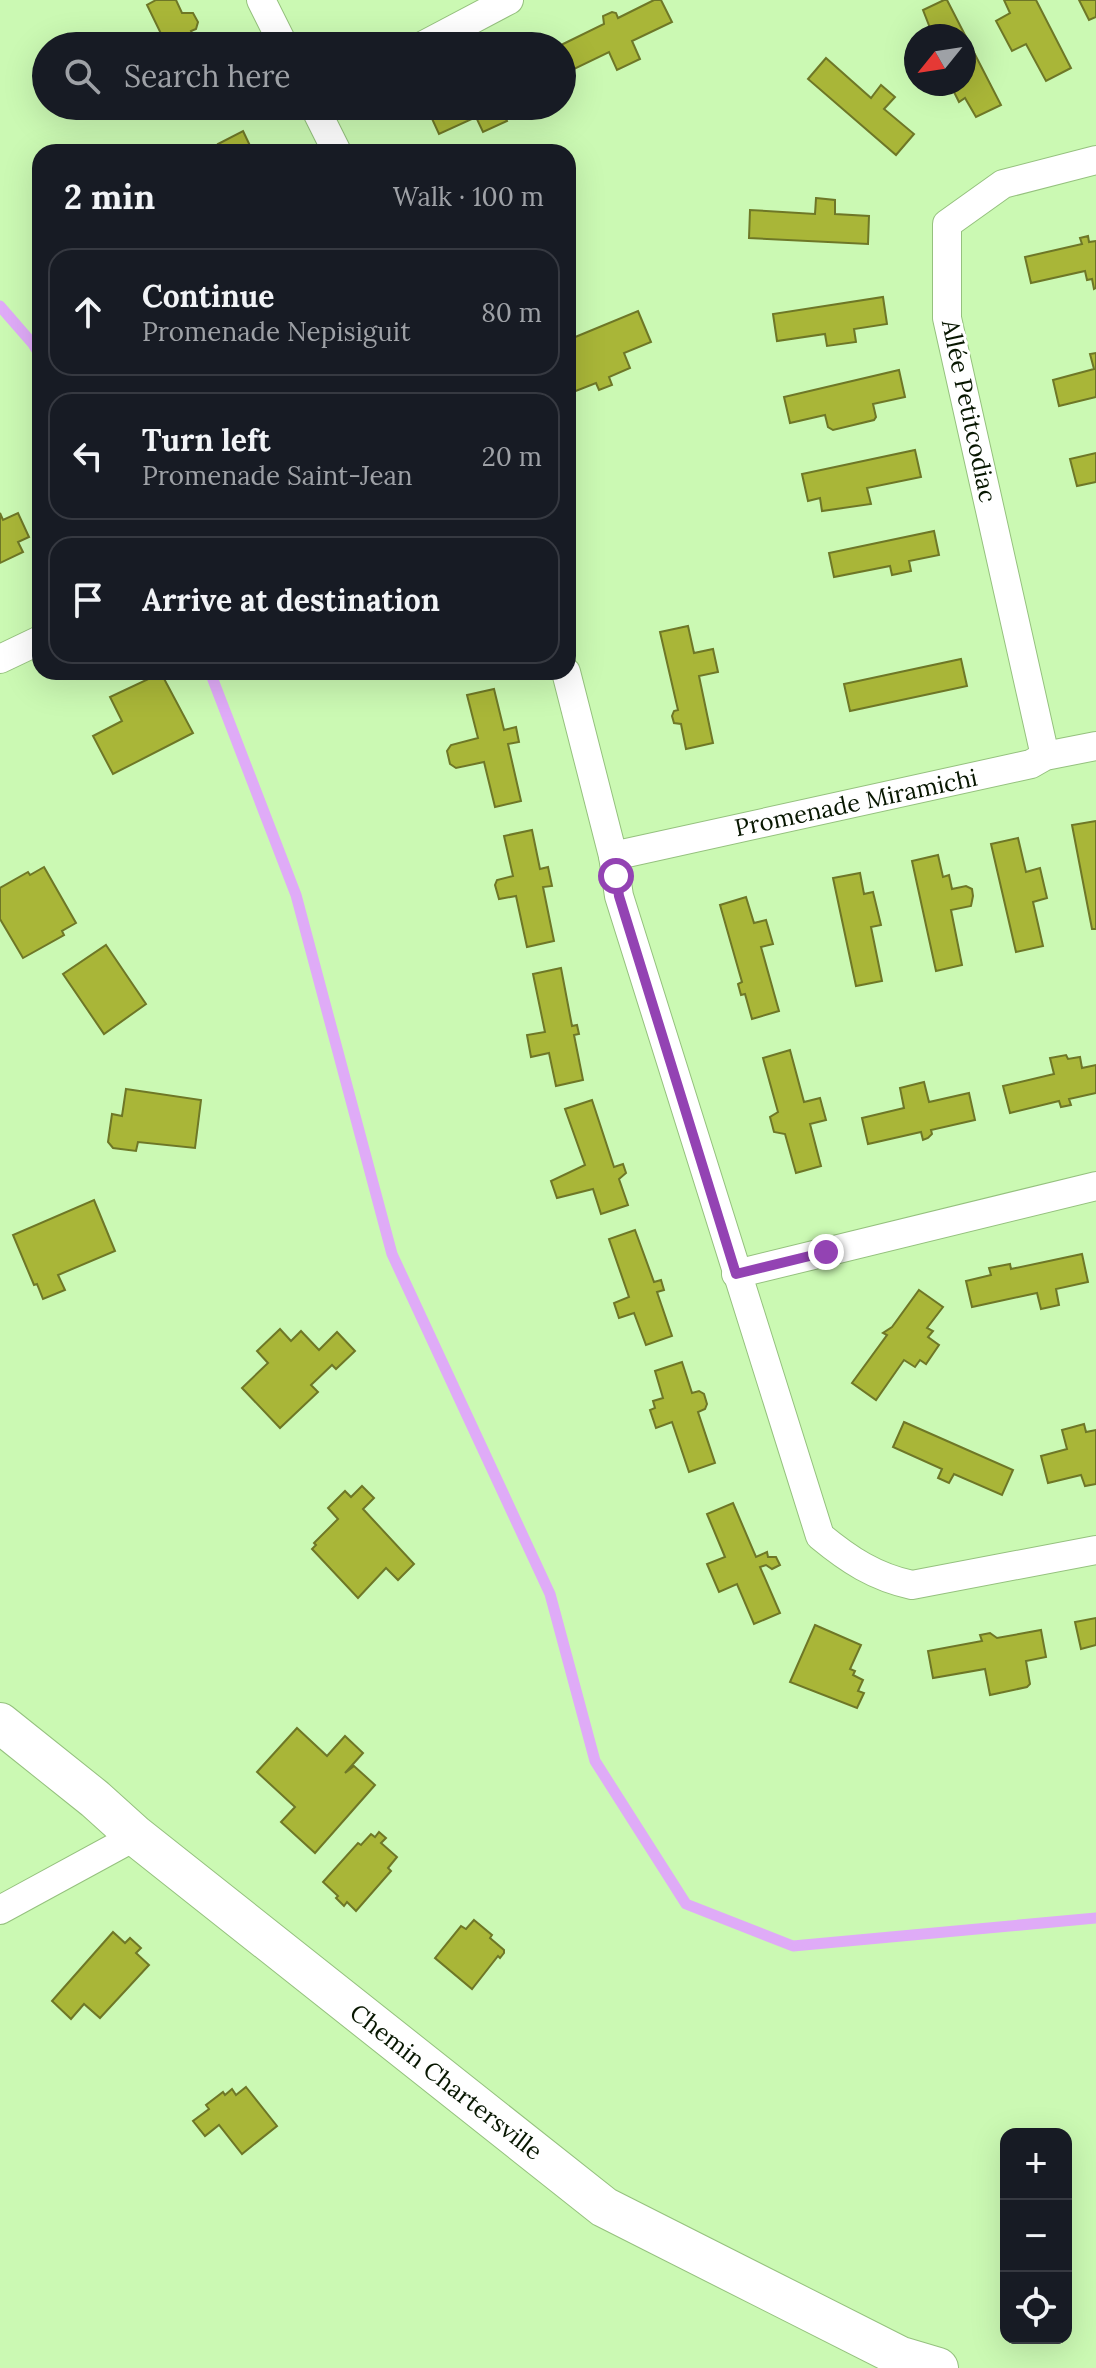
<!DOCTYPE html>
<html lang="en">
<head>
<meta charset="utf-8">
<style>
	:root { --surface:#171b24; --page:#242831; --text:#f1f3f6; --muted:#9ea1a6; --line:#363941 }
	body { margin:0; font-family:Lora,serif; background:var(--page); color:var(--text) }
	.controls { position:absolute; right:24px; bottom:24px; display:grid; overflow:hidden; border-radius:16px; box-shadow:0 8px 32px #0002 }
	.controls button { width:72px; height:72px; display:grid; place-items:center; padding:0; border:0; border-bottom:2px solid var(--line); background:var(--surface); color:var(--text); font:40px sans-serif }
	.compass { position:absolute; left:904px; top:24px; width:72px; height:72px; border-radius:50%; background:var(--surface); box-shadow:0 8px 32px #0002; rotate:240deg }
	.stop { position:absolute; width:24px; height:24px; margin:-18px; border:6px solid #9343b3; border-radius:50%; background:#fff }
	.stop.end { background:#9343b3; border-color:#fff; box-shadow:0 2px 8px #0008 }
	.list { margin:0; padding:0; list-style:none }
	h2 { display:flex; justify-content:space-between; align-items:center; height:104px; margin:0; padding:0 32px; font-size:34px }
	h2 small { font-size:26px; font-weight:400; color:var(--muted) }
	.list li { display:grid; grid-template-columns:52px 1fr auto; gap:24px; align-items:center; box-sizing:border-box; height:128px; margin:0 16px 16px; padding:0 16px; border:2px solid var(--line); border-radius:24px }
	.list b { display:block; font-size:30px; white-space:nowrap }
	.list p { margin:0; font-size:26px; white-space:nowrap; color:var(--muted) }
	.list em { font-size:26px; font-style:normal; color:var(--muted) }
	.icon { flex:none; width:44px; height:44px; fill:none; stroke:currentColor; stroke-width:2; stroke-linecap:round; stroke-linejoin:round }
	.map { position:relative; flex:none; width:1096px; height:2368px; overflow:hidden }
	.search { position:absolute; background:var(--surface); box-shadow:0 8px 32px #0002; left:32px; top:32px; width:544px; height:88px; display:flex; align-items:center; gap:20px; box-sizing:border-box; padding:0 28px; border-radius:44px; color:var(--muted); font-size:30px }
	.panel { position:absolute; background:var(--surface); box-shadow:0 8px 32px #0002; left:32px; top:144px; width:544px; height:536px; border-radius:24px }
	.map>svg:first-child { display:block }
</style>
</head>
<body>
<div class="map">
<svg width="1096" height="2368" viewBox="0 0 1096 2368">
	<rect width="100%" height="100%" fill="#cbf9b3"/>
	<g fill="none" stroke-linecap="round" stroke-linejoin="round">
		<g stroke="#dfabf7" stroke-width="11">
			<path d="M0,306L33,344L40,355"/>
			<path d="M210,672L296,895L392,1254L550,1594L595,1761L686,1904L793,1946L1096,1918"/>
		</g>
	</g>
	<g fill="#a9b638" stroke="#6e7727" stroke-width="2">
		<path d="M156,0H176L182,13H193L198,22L196,29L191,31L198,46H167L147,5Z"/>
		<path d="M654,0H661L672,22L632,41L640,59L617,70L609,52L570,71L562,53V46H559L604,24L603,16L612,12L616,13L618,18Z"/>
		<path d="M944,0H947L1001,105L976,117L965,98L959,102L950,84H964V36H917L930,28L923,10Z"/>
		<path d="M1004,0H1036L1071,68L1046,81L1026,44L1012,51L996,21L1010,13Z"/>
		<path d="M1079,0H1096V17L1089,20Z"/>
		<path d="M826,58L871,98L881,85L895,97L884,109L914,134L896,155L808,79Z"/>
		<path d="M436,106H500L507,121L483,132L476,117L439,134L428,110Z"/>
		<path d="M243,131L253,152H222L218,144Z"/>
		<path d="M816,198L835,200V214L869,216L868,244L749,238L750,210L815,214Z"/>
		<path d="M1088,236L1089,242L1096,241V288L1094,289L1092,279L1087,280L1085,271L1031,283L1025,257L1082,244L1080,238Z"/>
		<path d="M883,297L887,324L854,329L856,342L827,346L825,334L777,341L773,314Z"/>
		<path d="M638,311L651,342L624,353L630,368L609,377L612,385L599,390L596,383L568,394V340Z"/>
		<path d="M1096,353V397L1059,406L1053,380L1094,369L1090,354Z"/>
		<path d="M899,370L905,397L873,404L876,417L874,420L833,430L828,427L825,415L790,423L784,397Z"/>
		<path d="M915,450L921,477L867,488L871,504L822,511L820,498L808,501L802,474Z"/>
		<path d="M1096,453V482L1077,486L1070,459Z"/>
		<path d="M0,513L3,520L18,513L29,537L18,542L23,552L0,563Z"/>
		<path d="M934,531L939,555L909,561L911,571L892,575L890,566L834,577L829,553Z"/>
		<path d="M688,626L694,653L713,649L718,672L699,676L713,743L686,749L681,724L674,723L672,716L674,711L678,710L660,632Z"/>
		<path d="M961,659L967,686L850,711L844,684Z"/>
		<path d="M161,673L193,733L113,774L93,736L122,721L110,697Z"/>
		<path d="M494,689L504,730L516,727L519,742L508,744L521,801L495,807L484,762L456,768L450,764L447,751L451,745L478,738L467,695Z"/>
		<path d="M1096,821V929H1092L1072,825Z"/>
		<path d="M532,830L540,869L548,867L552,886L543,887L554,941L527,947L516,896L499,899L495,885L497,880L513,876L504,836Z"/>
		<path d="M1018,838L1026,872L1040,868L1047,898L1033,902L1043,946L1016,952L991,844Z"/>
		<path d="M938,855L943,877L949,875L952,889L966,886L972,889L973,896L971,906L951,910L962,965L936,971L912,861Z"/>
		<path d="M44,867L76,923L62,931L64,935L23,958L0,919V888L28,872L30,875Z"/>
		<path d="M860,873L864,894L873,892L881,925L871,927L882,981L856,986L833,878Z"/>
		<path d="M746,897L754,923L766,920L773,944L761,947L779,1011L752,1019L745,994L741,995L738,984L742,982L720,905Z"/>
		<path d="M106,945L146,1004L104,1034L63,974Z"/>
		<path d="M561,968L572,1026L577,1025L579,1034L574,1035L583,1080L556,1086L549,1053L531,1057L527,1035L545,1032L533,974Z"/>
		<path d="M790,1050L804,1102L820,1098L826,1120L810,1124L821,1166L796,1173L785,1134L774,1132L770,1117L778,1112L763,1058Z"/>
		<path d="M1066,1055L1068,1059L1080,1057L1082,1068L1096,1065V1093L1069,1099L1071,1105L1061,1107L1059,1101L1010,1113L1003,1086L1054,1074L1050,1058Z"/>
		<path d="M924,1082L929,1102L969,1093L975,1120L931,1130L932,1134L928,1138L923,1140L921,1132L868,1144L862,1118L904,1108L900,1088Z"/>
		<path d="M126,1089L201,1100L195,1148L138,1142L136,1151L113,1148L108,1142L112,1114L122,1116Z"/>
		<path d="M592,1100L614,1167L623,1164L626,1173L619,1179L628,1205L601,1214L593,1189L557,1198L551,1181L585,1165L565,1109Z"/>
		<path d="M94,1200L115,1251L58,1275L65,1290L43,1299L37,1284L34,1285L13,1235Z"/>
		<path d="M635,1230L654,1282L661,1280L664,1290L657,1292L672,1336L646,1345L634,1313L619,1318L614,1303L629,1297L609,1239Z"/>
		<path d="M1082,1254L1088,1282L1056,1289L1059,1305L1041,1309L1037,1293L972,1307L966,1281L991,1275L989,1268L1010,1264L1011,1269Z"/>
		<path d="M919,1290L943,1307L927,1328L933,1331L928,1337L939,1345L926,1364L920,1360L915,1367L904,1360L876,1400L852,1383L887,1335L883,1333L892,1327Z"/>
		<path d="M280,1329L291,1341L301,1331L319,1350L337,1332L355,1351L336,1369L332,1365L311,1385L318,1392L280,1428L242,1388L268,1363L257,1351Z"/>
		<path d="M682,1362L692,1393L699,1391L704,1394L707,1404L705,1409L698,1412L715,1463L689,1472L672,1422L656,1428L650,1410L655,1408L653,1401L663,1398L655,1371Z"/>
		<path d="M904,1422L1013,1470L1002,1495L954,1474L949,1483L938,1478L942,1469L893,1447Z"/>
		<path d="M1084,1424L1086,1432L1096,1430V1484L1085,1486L1081,1475L1048,1483L1041,1456L1067,1449L1062,1430Z"/>
		<path d="M362,1486L374,1498L363,1509L414,1564L398,1580L386,1568L358,1598L312,1549L316,1545L314,1543L338,1519L328,1508L345,1491L351,1497Z"/>
		<path d="M733,1503L756,1557L767,1552L768,1557H776L780,1565L772,1569L766,1565L760,1567L780,1613L754,1624L737,1584L719,1592L707,1564L725,1557L707,1514Z"/>
		<path d="M1096,1618V1645L1081,1649L1075,1622Z"/>
		<path d="M815,1625L861,1645L850,1669L855,1671L853,1675L863,1680L858,1691L864,1693L857,1708L790,1682Z"/>
		<path d="M1041,1630L1046,1657L1026,1661L1030,1684L1027,1687L990,1695L985,1669L933,1678L928,1651L982,1641L980,1635L990,1633L997,1638Z"/>
		<path d="M297,1728L327,1756L345,1736L363,1753L345,1773L354,1766L375,1785L315,1853L281,1822L295,1807L257,1772Z"/>
		<path d="M379,1832L386,1838L381,1843L397,1857L388,1868L391,1871L356,1911L347,1902L344,1906L336,1898L338,1896L323,1882L358,1843L361,1845L371,1834L375,1837Z"/>
		<path d="M474,1920L492,1935L490,1938L504,1950V1953L500,1958L498,1956L472,1989L435,1958L461,1926L466,1929Z"/>
		<path d="M113,1932L125,1943L130,1938L141,1948L136,1953L149,1965L100,2018L84,2004L71,2019L52,2001Z"/>
		<path d="M246,2087L277,2126L242,2154L219,2125L205,2136L193,2121L209,2109L206,2105L223,2092L225,2095L232,2089L236,2095Z"/>
	</g>
	<g fill="none" stroke-linecap="round" stroke-linejoin="round">
		<g stroke="#95c17e" stroke-width="30">
			<g id="street">
				<path d="M261,0L284,46"/>
				<path d="M422,46L509,0"/>
				<path d="M314,106L337,152"/>
				<path d="M0,659L40,640"/>
				<path d="M566,672L613,856L619,896L820,1536C849,1560 875,1577 912,1585L1096,1550"/>
				<path d="M1045,756L947,318V224L1003,184L1096,160"/>
				<path d="M613,856L1031,764L1045,756L1096,746"/>
				<path d="M736,1274L1096,1186"/>
				<path d="M0,1910L136,1836"/>
			</g>
		</g>
		<g stroke="#95c17e" stroke-width="42">
			<path id="secondary" d="M0,1723L95,1799L136,1836L604,2207L901,2357L938,2368"/>
		</g>
		<use href="#street" stroke="#fff" stroke-width="28"/>
		<use href="#secondary" stroke="#fff" stroke-width="40"/>
	</g>
	<g fill="none" stroke-linecap="round" stroke-linejoin="round">
		<path stroke="#9343b3" stroke-width="10" d="M616,876L619,896L736,1274L826,1252"/>
	</g>
	<g text-anchor="middle" stroke-width="6" stroke-linejoin="round" paint-order="stroke">
		<g font-size="24" fill="#071600" stroke="#fff">
			<text transform="translate(969 411) rotate(78)" y="8">Allée Petitcodiac</text>
			<text transform="translate(856 803) rotate(-12)" y="8">Promenade Miramichi</text>
			<text transform="translate(446 2082) rotate(38)" y="8">Chemin Chartersville</text>
		</g>
	</g>
</svg>
<div class="controls">
<button>+</button>
<button>−</button>
<button><svg class="icon" aria-label="locate" viewBox="0 0 24 24"><circle cx="12" cy="12" r="6"/><path d="M12 2v4M12 18v4M2 12h4M18 12h4"/></svg></button>
</div>
<svg class="compass" viewBox="-18 -18 36 36"><path d="M0-13l5 13h-10z" fill="#e53935"/><path d="M0 13l5-13h-10z" fill="#9ea1a6"/></svg>
<div class="stop" style="left:616px;top:876px"></div>
<div class="stop end" style="left:826px;top:1252px"></div>
<div class="search"><svg class="icon" aria-label="search" viewBox="0 0 24 24"><circle cx="10" cy="10" r="6"/><path d="M15 15l6 6"/></svg>Search here</div>
<section class="panel">
<h2>2 min<small>Walk · 100 m</small></h2>
<ul class="list">
<li><svg class="icon" aria-label="ahead" viewBox="0 0 24 24"><path d="M12 20V5M6 11l6-6 6 6"/></svg><div><b>Continue</b><p>Promenade Nepisiguit</p></div><em>80 m</em></li>
<li><svg class="icon" aria-label="left" viewBox="0 0 24 24"><path d="M17 20v-9H6M10 6l-5 5 5 5"/></svg><div><b>Turn left</b><p>Promenade Saint-Jean</p></div><em>20 m</em></li>
<li><svg class="icon" aria-label="arrive" viewBox="0 0 24 24"><path d="M6 21V4h12l-3 4 3 4H6"/></svg><div><b>Arrive at destination</b></div></li>
</ul>
</section>
</div>
</body>
</html>
